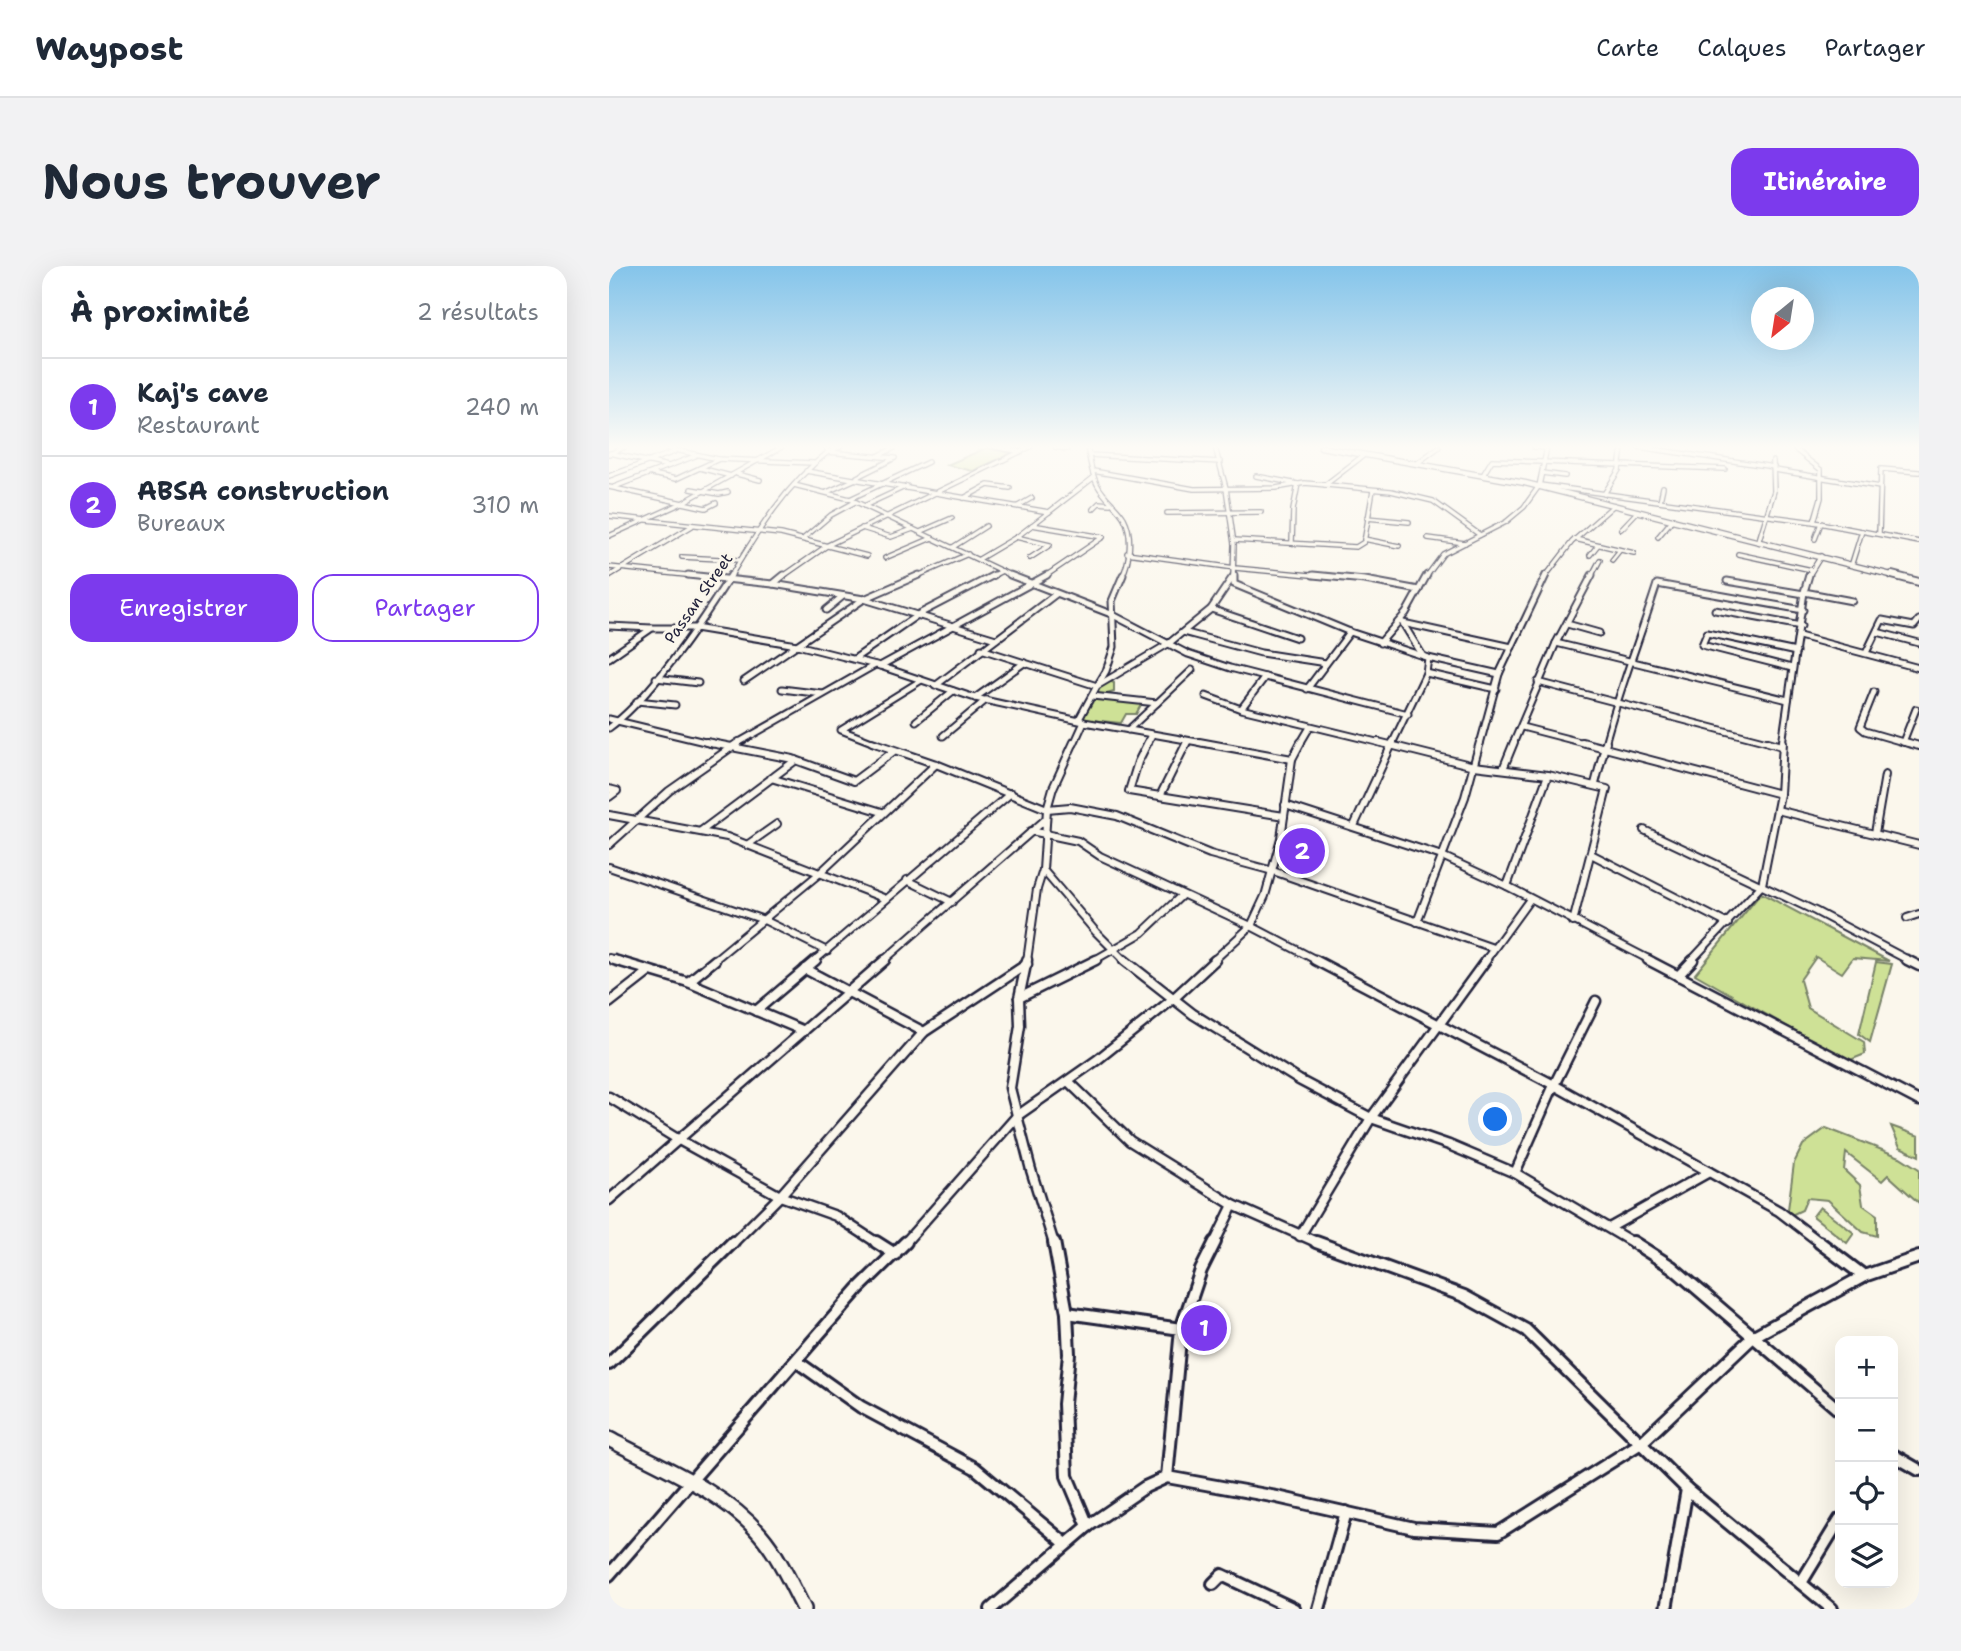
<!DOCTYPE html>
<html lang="fr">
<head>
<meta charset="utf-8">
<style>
	:root { --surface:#fff; --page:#f2f2f3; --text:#1f2937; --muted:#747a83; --line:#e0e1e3; --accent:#7c3aed }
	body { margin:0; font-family:"Shantell Sans",sans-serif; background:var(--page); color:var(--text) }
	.controls { position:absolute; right:21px; bottom:21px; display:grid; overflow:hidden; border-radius:14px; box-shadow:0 7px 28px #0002 }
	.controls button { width:63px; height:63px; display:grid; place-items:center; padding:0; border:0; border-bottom:2px solid var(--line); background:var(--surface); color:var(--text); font:35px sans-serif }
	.compass { position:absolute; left:1142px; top:21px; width:63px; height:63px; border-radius:50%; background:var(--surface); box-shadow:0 7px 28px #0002; rotate:210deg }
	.you { position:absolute; left:887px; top:854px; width:24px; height:24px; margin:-18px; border:5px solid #fff; border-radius:50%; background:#1a73e8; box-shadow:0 0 0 10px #1a73e833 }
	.badge { display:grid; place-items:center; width:46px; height:46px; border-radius:50%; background:var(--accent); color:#fff; font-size:23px; font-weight:700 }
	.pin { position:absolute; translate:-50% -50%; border:4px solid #fff; box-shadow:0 2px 7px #0006 }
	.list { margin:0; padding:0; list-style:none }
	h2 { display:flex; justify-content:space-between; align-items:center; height:91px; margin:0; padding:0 28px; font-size:30px }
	h2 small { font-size:23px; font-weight:400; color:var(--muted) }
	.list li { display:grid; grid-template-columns:46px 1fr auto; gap:21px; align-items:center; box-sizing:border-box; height:98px; padding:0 28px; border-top:2px solid var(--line) }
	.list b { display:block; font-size:26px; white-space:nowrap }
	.list p { margin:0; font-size:23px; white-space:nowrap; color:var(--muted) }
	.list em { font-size:23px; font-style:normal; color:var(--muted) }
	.actions { display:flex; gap:14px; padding:21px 28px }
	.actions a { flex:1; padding:16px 0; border:2px solid var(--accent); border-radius:21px; text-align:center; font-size:24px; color:var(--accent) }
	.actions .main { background:var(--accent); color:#fff }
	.icon { flex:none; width:38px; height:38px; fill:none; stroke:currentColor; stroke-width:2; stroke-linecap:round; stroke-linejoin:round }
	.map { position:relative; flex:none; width:1310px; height:1343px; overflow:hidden; border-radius:21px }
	header { display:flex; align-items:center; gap:42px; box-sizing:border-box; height:98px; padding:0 35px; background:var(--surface); border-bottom:2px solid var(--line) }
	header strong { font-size:33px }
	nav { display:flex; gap:38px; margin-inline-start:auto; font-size:24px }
	.intro { display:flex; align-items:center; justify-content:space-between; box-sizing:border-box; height:168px; padding:0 42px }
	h1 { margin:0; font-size:49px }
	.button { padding:18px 32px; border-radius:21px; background:var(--accent); color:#fff; font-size:24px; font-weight:700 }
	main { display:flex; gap:42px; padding:0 42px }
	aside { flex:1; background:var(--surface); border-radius:21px; box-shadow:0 7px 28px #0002 }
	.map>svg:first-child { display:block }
</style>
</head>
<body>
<header>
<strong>Waypost</strong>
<nav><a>Carte</a><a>Calques</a><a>Partager</a></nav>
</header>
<div class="intro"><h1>Nous trouver</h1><a class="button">Itinéraire</a></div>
<main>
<aside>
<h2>À proximité<small>2 résultats</small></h2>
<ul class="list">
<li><span class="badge">1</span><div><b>Kaj's cave</b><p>Restaurant</p></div><em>240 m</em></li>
<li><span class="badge">2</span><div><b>ABSA construction</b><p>Bureaux</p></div><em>310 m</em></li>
</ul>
<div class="actions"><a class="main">Enregistrer</a><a>Partager</a></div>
</aside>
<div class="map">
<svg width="1310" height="1343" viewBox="0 0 1310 1343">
	<rect width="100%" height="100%" fill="#fbf7ec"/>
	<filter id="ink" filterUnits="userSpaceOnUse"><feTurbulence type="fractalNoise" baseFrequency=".0143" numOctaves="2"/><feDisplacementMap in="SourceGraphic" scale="14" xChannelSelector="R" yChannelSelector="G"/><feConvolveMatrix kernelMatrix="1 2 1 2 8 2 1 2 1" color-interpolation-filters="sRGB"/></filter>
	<g filter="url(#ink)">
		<g fill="#cee196" stroke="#788268" stroke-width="2">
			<path d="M377,182L403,187L364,205L338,199Z"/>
			<path d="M498,414L505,417V426L494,429L533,437L527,448H517L512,457L470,453L488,420Z"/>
			<path d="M1152,627L1280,695L1244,692L1233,707L1207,691L1191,714L1199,742L1255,776L1256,788L1239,795L1086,708Z"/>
			<path d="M1267,696L1283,698L1261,776L1250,768Z"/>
			<path d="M1282,860L1310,870V890L1291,881Z"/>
			<path d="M1217,862L1291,891L1310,903V937L1279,909L1273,915L1237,887L1235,904L1251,919L1254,939L1268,949V970L1254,966L1219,934L1198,932L1193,944L1178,951L1185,897L1194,879Z"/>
			<path d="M1211,941L1245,967L1238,977L1204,950Z"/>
		</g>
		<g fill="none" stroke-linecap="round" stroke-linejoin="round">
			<g stroke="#22223b" stroke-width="6">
				<g id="minor-far4">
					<path d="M53,181L109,193L204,197"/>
					<path d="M231,181L219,186L286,192L248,211"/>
					<path d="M386,181L413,186"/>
					<path d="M446,181L458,183"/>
					<path d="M478,181C481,193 482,207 488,218C495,232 508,240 515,252C524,269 521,295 513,311"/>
					<path d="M606,181L617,222L625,278L624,311"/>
					<path d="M925,181L938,182"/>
					<path d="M1030,181L1165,201"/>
					<path d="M1183,181L1212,204V232L1205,256"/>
					<path d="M1,187L59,200"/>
					<path d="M0,188L16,181"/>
					<path d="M480,189L612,196"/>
					<path d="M269,190L285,182"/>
					<path d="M807,198L830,181"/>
					<path d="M91,202L122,210"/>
					<path d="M1166,204L1271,221"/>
					<path d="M197,205L440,246"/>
					<path d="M484,205L585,223L667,222L696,217L782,225L824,235L871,269"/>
					<path d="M933,207L956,210"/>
					<path d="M43,208L67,213L110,193"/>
					<path d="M128,208L151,214"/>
					<path d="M874,209L883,194L1116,203"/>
					<path d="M0,210L65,186"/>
					<path d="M647,210L689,218L684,244L683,276"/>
					<path d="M185,219L241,233L405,311"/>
					<path d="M716,219L755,189"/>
					<path d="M931,219L1205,256L1310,276"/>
					<path d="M0,221L97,242L107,237"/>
					<path d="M5,221L86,190"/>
					<path d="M82,223L110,228L119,226"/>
					<path d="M218,226L249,212"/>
					<path d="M995,228L1010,204L1013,181"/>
					<path d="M355,232L379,219L401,222"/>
					<path d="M241,233L319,196"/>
					<path d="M1051,235L1054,221"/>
					<path d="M255,240L298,220"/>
					<path d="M409,240L423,232"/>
					<path d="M484,243L490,237L501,238"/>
					<path d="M558,247L652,246"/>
					<path d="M0,250L172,268L258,290"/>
					<path d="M758,252L800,256"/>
					<path d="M423,259L494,271"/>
					<path d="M253,262L282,271L304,263"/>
					<path d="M1012,263L1029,245"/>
					<path d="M311,266L343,252"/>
					<path d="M1270,268L1272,203L1310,206"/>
					<path d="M0,270L73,237L173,181"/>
					<path d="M407,271L441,279L421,292"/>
					<path d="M1049,271L1064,253"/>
					<path d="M195,272L222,249L246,236"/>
					<path d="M819,272L856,277"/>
					<path d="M755,273L790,280"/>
					<path d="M966,273L1025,287"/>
					<path d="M1206,273L1212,257"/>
					<path d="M625,274L747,281L755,276L764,224"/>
					<path d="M1150,274L1165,225L1164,195"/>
					<path d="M344,281L377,260"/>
					<path d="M518,287L626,302L723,311"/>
					<path d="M1129,288L1203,304"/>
					<path d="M981,289L989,279"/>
					<path d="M73,291L130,294"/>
					<path d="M276,292L323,272"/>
					<path d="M370,293L409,270L484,212"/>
					<path d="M1003,294L1011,284"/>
					<path d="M1243,297L1253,265"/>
					<path d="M0,301L96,311"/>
					<path d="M0,310L83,260"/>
					<path d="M121,311C149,265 176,220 219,186L217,181"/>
					<path d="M173,311L219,279L421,181"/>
					<path d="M306,311L359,288"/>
					<path d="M381,311L393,305"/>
					<path d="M435,311L494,271"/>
					<path d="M817,311L834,288L897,256L915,241L930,220L938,181"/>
					<path d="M936,311L963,276L1005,239"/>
					<path d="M982,311L991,294"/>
					<path d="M1199,311L1212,290"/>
				</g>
			</g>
			<g stroke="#22223b" stroke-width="9">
				<g id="minor-far3">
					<path d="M79,309L164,318L255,333L387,373"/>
					<path d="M401,309L502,348L579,388L621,402L799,448"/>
					<path d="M625,309V318L741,366L814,390"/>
					<path d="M704,309L756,314L810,324"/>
					<path d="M1118,315L1195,328"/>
					<path d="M164,318L175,309"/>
					<path d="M1195,326L1243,335"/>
					<path d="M602,343L688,372"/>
					<path d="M217,344L234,330"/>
					<path d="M1106,344L1192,360"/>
					<path d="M794,357L903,381"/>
					<path d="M958,358L990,367"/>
					<path d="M0,360L43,362"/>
					<path d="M574,366L652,387L717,397"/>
					<path d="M1268,366L1310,377"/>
					<path d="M1190,370L1310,402"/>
					<path d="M771,377L797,347L818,309"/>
					<path d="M947,377L1179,434"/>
					<path d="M372,383L488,420L497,405L505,381L503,335L514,309"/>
					<path d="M1257,387L1273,354L1305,360L1310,354"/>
					<path d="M0,392L43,362H86L188,379L271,400L366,432L475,456L600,478"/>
					<path d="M819,392L890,408"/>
					<path d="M245,393L310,348L385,309"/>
					<path d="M271,400L438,309"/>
					<path d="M1183,402L1093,379L1098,367L1187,386"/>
					<path d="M817,407L887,423"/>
					<path d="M47,412L89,417"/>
					<path d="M135,415L255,333L310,309"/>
					<path d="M929,416L1166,478"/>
					<path d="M326,420L447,328"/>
					<path d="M173,423L214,428"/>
					<path d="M698,423L741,366"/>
					<path d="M1265,426L1251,461L1256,465L1294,476L1307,443"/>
					<path d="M483,430L548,437L583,404"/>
					<path d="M597,430L632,443L776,478"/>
					<path d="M366,432L415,397"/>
					<path d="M28,435L66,439"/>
					<path d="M632,443L656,411"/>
					<path d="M0,453L104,478"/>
					<path d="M307,455L344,425"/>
					<path d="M913,461L979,478"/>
					<path d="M0,462C42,431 93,355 122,309"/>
					<path d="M519,464L548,437"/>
					<path d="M334,470L377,434"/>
					<path d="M1294,476L1303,478"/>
					<path d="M127,478L266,399"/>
					<path d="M268,478L232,464L311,415"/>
					<path d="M465,478L475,456L470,453L488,420L559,378L602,343L623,312"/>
					<path d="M538,478L543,469"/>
					<path d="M577,478L579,475"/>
					<path d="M691,478L701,461"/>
					<path d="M783,478L817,407L819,392L814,390L793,356"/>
					<path d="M871,478L890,408L937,309"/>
					<path d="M904,478L947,377L983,309"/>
					<path d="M996,478C1010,424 1031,372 1048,318L1194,344"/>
					<path d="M1173,478L1195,326L1200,309"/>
				</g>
			</g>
			<g stroke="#22223b" stroke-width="10">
				<g id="minor-far2">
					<path d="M97,476L184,493L245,515L285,485"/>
					<path d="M263,476L327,498L438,543L461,541L508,550L601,588L664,605L884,682"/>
					<path d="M539,476L529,496L520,525L675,550"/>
					<path d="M590,476L683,493"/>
					<path d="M769,476L865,500L939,509L998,523L964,656"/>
					<path d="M973,476L1171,528L1174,476"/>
					<path d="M1159,476L1173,480"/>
					<path d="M1296,476L1310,480"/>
					<path d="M894,503L905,476"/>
					<path d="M162,512L273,546"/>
					<path d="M986,518L997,476"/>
					<path d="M0,523L8,525L0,531"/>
					<path d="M551,530L578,476"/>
					<path d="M676,539L833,590L898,620L1043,695"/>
					<path d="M1168,544L1310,579"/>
					<path d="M0,549L118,571L277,633"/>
					<path d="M745,560L784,476"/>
					<path d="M1035,564L1206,645L1301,695"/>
					<path d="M92,565L187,494"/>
					<path d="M422,565L469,575L491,590L642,660L709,695"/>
					<path d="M1266,567L1276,509"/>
					<path d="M0,579L60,525L130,476"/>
					<path d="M138,579L168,558"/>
					<path d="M982,588L1119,658"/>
					<path d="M0,601L155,654L218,685"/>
					<path d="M434,604L487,666L516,695"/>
					<path d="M298,614L343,636"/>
					<path d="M898,620L939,509"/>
					<path d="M1298,652L1310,648"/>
					<path d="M808,656L856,531L871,476"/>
					<path d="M0,692L11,695"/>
					<path d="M104,695L211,607L327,498"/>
					<path d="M205,695L402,527"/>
					<path d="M274,695L437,553"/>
					<path d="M418,695L428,623L434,604L438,543L444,522L465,476"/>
					<path d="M484,695L533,667L573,629"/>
					<path d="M604,695L642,660L656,630L672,572L683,493L692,476"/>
					<path d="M876,695L921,633"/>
					<path d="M1082,695L1153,619L1171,528"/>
				</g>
			</g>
			<g stroke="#22223b" stroke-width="13">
				<g id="minor-far1">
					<path d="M5,694L79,716L195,765"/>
					<path d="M418,694L410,732L411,760L401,822L422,904L445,978"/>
					<path d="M515,694L584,748L690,814L762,852L840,879L906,907L1026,978"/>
					<path d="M706,694L945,819L1170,945L1213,978"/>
					<path d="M1039,694L1310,835"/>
					<path d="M1298,694L1310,700"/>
					<path d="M196,703L315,766"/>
					<path d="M1069,710L1084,694"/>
					<path d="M79,716L106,694"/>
					<path d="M410,732L487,694"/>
					<path d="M0,737L41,705"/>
					<path d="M147,745L207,694"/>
					<path d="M460,816L521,875L624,939L712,978"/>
					<path d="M0,831L70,874L171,930L227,950L270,978"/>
					<path d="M906,907L945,819L987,735"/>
					<path d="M0,934L276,694"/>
					<path d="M1002,961L1100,906"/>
					<path d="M691,970L762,852L877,694"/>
					<path d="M123,978L171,930L315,766L418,698"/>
					<path d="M295,978L408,850L488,794L564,733L606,694"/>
					<path d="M605,978L624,939"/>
				</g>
			</g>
			<g stroke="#22223b" stroke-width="16">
				<g id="minor">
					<path d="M267,976L286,988"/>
					<path d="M445,976L458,1047L460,1088L455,1138L458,1210L479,1260"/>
					<path d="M707,976L855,1030L917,1064L1078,1223L1223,1343"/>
					<path d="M1024,976L1063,1001L1231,1145"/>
					<path d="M1210,976L1255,1010"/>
					<path d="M458,1047L572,1063"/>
					<path d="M187,1095L252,1141L366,1202L457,1278"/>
					<path d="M0,1098L124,976"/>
					<path d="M1284,1189L1310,1204"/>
					<path d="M558,1211L572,1063L592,1004L606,976"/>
					<path d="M0,1309L249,1023L297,976"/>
					<path d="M1192,1317L1231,1253"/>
					<path d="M604,1318L613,1309L685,1343"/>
					<path d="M382,1343L479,1260L536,1221L558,1211L668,1231L805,1262L889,1267L1032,1177L1145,1070L1255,1010L1310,991"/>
					<path d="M710,1343L737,1246"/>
					<path d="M1057,1343L1078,1223"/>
				</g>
			</g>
			<g stroke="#22223b" stroke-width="7">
				<path id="tertiary-far2" d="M712,181L916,217L1290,311"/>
			</g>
			<g stroke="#22223b" stroke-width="10">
				<path id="tertiary-far1" d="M1283,309L1310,316"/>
			</g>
			<g stroke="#22223b" stroke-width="18">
				<path id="tertiary" d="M0,1173C50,1200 113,1224 151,1268C170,1290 182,1318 195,1343"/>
			</g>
			<use href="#minor-far4" stroke="#fbf7ec" stroke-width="3.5"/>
			<use href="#minor-far3" stroke="#fbf7ec" stroke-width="5"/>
			<use href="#minor-far2" stroke="#fbf7ec" stroke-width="6"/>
			<use href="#minor-far1" stroke="#fbf7ec" stroke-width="8"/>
			<use href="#minor" stroke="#fbf7ec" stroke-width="10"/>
			<use href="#tertiary-far2" stroke="#fbf7ec" stroke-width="4.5"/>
			<use href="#tertiary-far1" stroke="#fbf7ec" stroke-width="6"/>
			<use href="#tertiary" stroke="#fbf7ec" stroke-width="13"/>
		</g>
	</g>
	<linearGradient id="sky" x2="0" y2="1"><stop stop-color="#84c4ea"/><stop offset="0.49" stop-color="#fdfbf6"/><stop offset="1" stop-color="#fdfbf6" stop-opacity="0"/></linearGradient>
	<rect width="1310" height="369" fill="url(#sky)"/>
	<g text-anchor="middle" stroke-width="6" stroke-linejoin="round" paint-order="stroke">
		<g font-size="16" fill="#22223b" stroke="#fbf7ec">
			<text transform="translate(89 332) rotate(-55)" y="6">Passan Street</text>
		</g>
	</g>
</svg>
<div class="controls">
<button>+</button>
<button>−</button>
<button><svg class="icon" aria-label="locate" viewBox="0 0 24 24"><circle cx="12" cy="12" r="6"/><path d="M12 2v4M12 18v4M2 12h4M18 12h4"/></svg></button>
<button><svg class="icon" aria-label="layers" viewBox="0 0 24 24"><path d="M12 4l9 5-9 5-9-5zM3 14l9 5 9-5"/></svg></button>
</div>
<svg class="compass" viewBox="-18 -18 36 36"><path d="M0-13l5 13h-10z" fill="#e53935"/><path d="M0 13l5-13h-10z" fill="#747a83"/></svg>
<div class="you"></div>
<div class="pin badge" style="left:595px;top:1062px">1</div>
<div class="pin badge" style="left:693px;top:585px">2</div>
</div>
</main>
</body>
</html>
